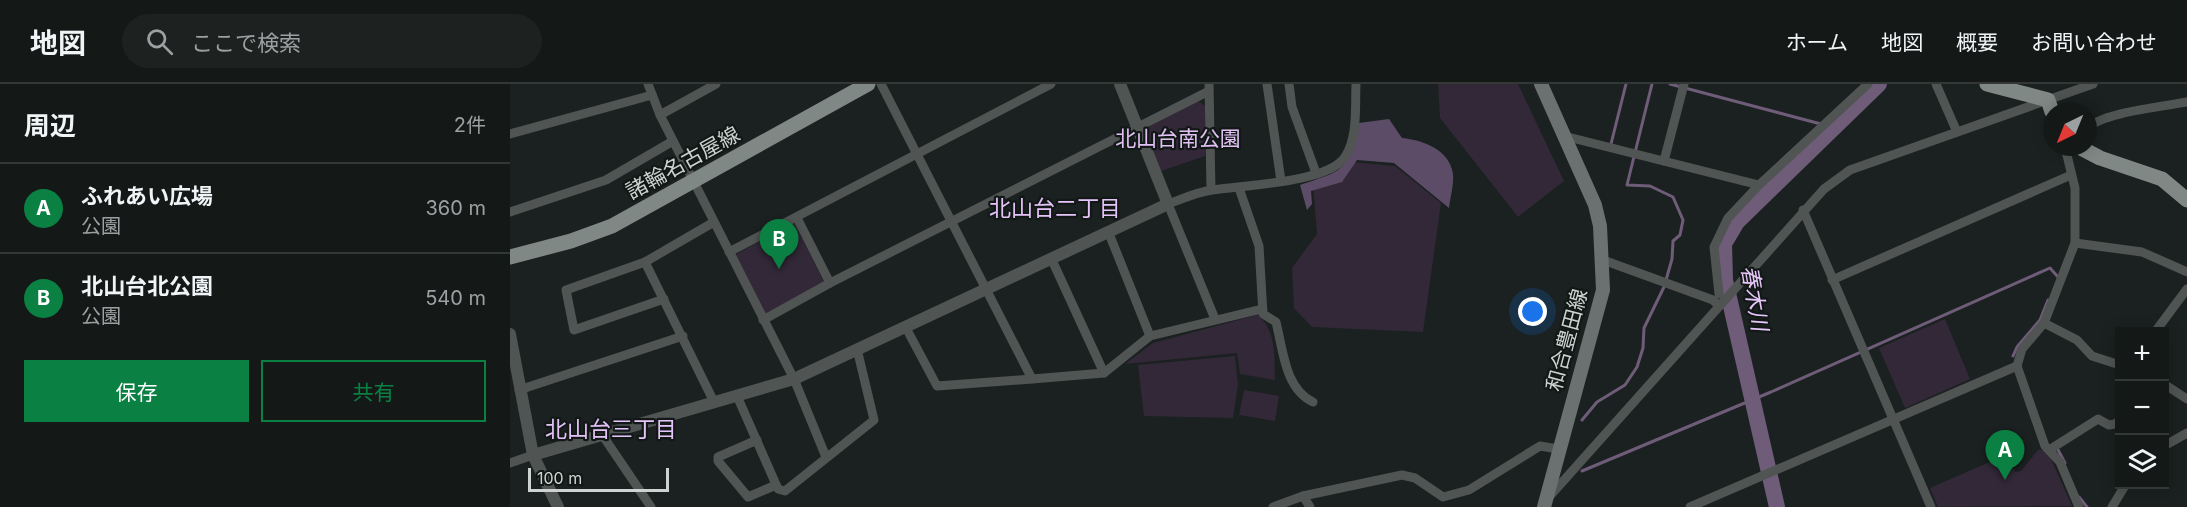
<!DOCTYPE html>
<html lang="ja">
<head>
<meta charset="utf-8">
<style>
	:root { --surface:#141918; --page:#1d2221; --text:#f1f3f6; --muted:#9da0a2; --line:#333837; --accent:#0b8043 }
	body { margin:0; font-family:Inter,"Noto Sans JP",sans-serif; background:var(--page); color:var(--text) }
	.controls { position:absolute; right:18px; bottom:18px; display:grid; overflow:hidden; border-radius:0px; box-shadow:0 3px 15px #0003 }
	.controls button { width:54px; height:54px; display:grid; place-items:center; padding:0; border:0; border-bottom:2px solid var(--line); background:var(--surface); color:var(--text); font:30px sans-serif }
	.compass { position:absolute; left:1533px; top:18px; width:54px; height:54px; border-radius:50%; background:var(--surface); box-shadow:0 3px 15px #0003; rotate:223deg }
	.scale { position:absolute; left:18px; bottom:15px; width:141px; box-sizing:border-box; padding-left:6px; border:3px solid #ced3d1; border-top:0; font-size:16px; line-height:21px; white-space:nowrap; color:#ced3d1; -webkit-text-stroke:4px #111816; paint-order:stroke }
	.you { position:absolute; left:1023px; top:228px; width:21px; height:21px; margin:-15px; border:4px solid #fff; border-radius:50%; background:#1a73e8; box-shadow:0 0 0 9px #1a73e833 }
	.badge { display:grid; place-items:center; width:39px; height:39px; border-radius:50%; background:var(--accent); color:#fff; font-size:20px; font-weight:700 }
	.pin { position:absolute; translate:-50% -50px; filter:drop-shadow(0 2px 3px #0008) }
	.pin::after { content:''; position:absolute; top:32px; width:21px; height:18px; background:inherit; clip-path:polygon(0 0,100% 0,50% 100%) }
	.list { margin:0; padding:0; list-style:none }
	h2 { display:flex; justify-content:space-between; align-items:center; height:78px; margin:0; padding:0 24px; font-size:26px }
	h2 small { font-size:20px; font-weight:400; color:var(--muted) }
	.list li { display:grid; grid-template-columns:39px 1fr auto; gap:18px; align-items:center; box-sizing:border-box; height:90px; padding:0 24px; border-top:2px solid var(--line) }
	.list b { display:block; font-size:22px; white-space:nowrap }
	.list p { margin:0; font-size:20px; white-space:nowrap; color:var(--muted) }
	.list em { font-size:20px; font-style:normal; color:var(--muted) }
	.actions { display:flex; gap:12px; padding:18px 24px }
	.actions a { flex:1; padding:14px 0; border:2px solid var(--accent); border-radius:0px; text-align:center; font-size:21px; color:var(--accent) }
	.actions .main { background:var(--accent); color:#fff }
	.icon { flex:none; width:33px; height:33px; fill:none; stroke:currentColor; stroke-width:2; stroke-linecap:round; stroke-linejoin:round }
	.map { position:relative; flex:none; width:1677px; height:423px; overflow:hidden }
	header { display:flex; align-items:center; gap:36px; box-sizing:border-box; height:84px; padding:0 30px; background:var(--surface); border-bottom:2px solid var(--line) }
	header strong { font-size:28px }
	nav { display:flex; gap:33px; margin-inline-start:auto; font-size:21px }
	.search { width:420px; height:54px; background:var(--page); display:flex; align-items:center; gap:15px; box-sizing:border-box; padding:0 21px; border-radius:33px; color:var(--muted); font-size:22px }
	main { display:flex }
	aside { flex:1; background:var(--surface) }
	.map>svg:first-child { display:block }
</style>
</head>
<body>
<header>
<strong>地図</strong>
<div class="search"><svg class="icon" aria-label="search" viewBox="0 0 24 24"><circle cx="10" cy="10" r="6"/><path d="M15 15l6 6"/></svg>ここで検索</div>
<nav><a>ホーム</a><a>地図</a><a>概要</a><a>お問い合わせ</a></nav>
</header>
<main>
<aside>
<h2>周辺<small>2件</small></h2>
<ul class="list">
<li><span class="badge">A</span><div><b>ふれあい広場</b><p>公園</p></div><em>360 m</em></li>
<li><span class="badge">B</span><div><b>北山台北公園</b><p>公園</p></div><em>540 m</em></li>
</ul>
<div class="actions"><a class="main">保存</a><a>共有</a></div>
</aside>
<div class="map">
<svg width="1677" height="423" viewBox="0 0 1677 423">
	<rect width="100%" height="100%" fill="#1a2120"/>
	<g fill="#322837">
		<path d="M928,0H1008L1054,97L1008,133L930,34Z"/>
		<path d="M687,16L695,22V72L651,87L635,47L637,44Z"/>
		<path d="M842,78L885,82L931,119L913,248L802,243L784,224L782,184L807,150L803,100L831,94Z"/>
		<path d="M284,139L314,198L255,231L225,171Z"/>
		<path d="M747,231C767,245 764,274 765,296L730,290L727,269L615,280L643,259Z"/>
		<path d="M1435,235L1460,295L1395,324L1369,264Z"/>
		<path d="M725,272L728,301L723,334L634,332L628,281Z"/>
		<path d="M734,306L769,312L765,337L729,331Z"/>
		<path d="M1528,366H1537L1562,422L1428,423L1420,404L1498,370L1505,388L1511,387Z"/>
	</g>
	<path fill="#5d4c67" d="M879,35L892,54C913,56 940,66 943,90C944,101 940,114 939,124L884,79L847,76L832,98L801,107L802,120L797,126L790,101C838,85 835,88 849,39Z"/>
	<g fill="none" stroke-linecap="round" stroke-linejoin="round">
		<g stroke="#6e5c78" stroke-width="3">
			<path d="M1160,0L1326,44"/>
			<path d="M1101,60L1116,0"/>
			<path d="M1503,272L1507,263L1530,236L1538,216"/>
			<path d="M1072,336L1087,318L1115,301L1127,283L1133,264L1134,244L1154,203L1162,175L1163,157L1170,151L1173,136L1163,113L1140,102L1117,101L1142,0"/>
			<path d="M1547,364L1555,379"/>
			<path d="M1072,387L1261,308L1540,184L1548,193"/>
			<path d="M1569,413L1577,423"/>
		</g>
		<path stroke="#6e5c78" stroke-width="16" d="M1267,423L1215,196L1214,160L1227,138L1369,0"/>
		<g stroke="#505453" stroke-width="9">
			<path d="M138,0L150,31L284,295L316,373"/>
			<path d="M371,0L522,295L594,289L640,252L752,225"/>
			<path d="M699,0L701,106"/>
			<path d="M757,0L771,97"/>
			<path d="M779,0L782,23L806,89"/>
			<path d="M1426,0L1447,48"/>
			<path d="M150,31L206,0"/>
			<path d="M1578,45C1587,29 1657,22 1677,18"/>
			<path d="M0,50L142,11"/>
			<path d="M1054,52L1249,101"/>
			<path d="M1555,63L1565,104V159L1534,239L1512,265L1507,282L1535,362L1550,378L1569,423"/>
			<path d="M1154,77L1174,0"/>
			<path d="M729,104L749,162L753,230L766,238C773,266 775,305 803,318"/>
			<path d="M1293,126L1421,423"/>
			<path d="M0,128L96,96L163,57"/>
			<path d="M287,134L320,199"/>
			<path d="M598,147L640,252"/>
			<path d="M1565,159L1632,168L1677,188"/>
			<path d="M219,168L541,0"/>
			<path d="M541,174L594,289"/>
			<path d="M1093,176L1203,216L1209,222"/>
			<path d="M135,178L56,206L64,246L154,215"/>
			<path d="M1322,196L1561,91"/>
			<path d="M1209,210L1204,163L1218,134L1249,101L1358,0"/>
			<path d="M705,235L658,120C672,115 687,108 702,106C733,101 818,99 835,73C848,53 845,23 846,0"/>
			<path d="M253,236L320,199L699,7"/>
			<path d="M1534,239L1567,256L1582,272L1610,281"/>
			<path d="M395,242L427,302L522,295"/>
			<path d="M1645,248L1677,205"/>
			<path d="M1654,300L1677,315"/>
			<path d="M9,306L173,252"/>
			<path d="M227,312L268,405L275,407L364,336L347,265"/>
			<path d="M204,318L135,178L204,138"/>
			<path d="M93,352L141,423"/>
			<path d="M247,356L208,373V377L238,413L266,401"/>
			<path d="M1654,362L1677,349"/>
			<path d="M1539,366L1588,335L1599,341L1605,340L1610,336"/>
			<path d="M0,379L23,371"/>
			<path d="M793,412L800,423"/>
			<path d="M1039,413L1314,105L1340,86L1583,0"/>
			<path d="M763,423L793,412L892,391L905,394L933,413L959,406L1030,362L1048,365"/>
			<path d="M1180,423L1507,282"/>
			<path d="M1602,423L1616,400"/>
		</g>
		<g stroke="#505453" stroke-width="12">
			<path d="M0,250L23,371L48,423"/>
			<path d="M23,371L284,295L658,120L610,0"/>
		</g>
		<path stroke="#6b7170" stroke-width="14" d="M1031,0L1085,121L1090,142L1093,206L1034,423"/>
		<g stroke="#808886" stroke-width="15">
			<path d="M1477,0L1538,16L1542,28"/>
			<path d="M1569,63L1590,74L1652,95L1677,116"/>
			<path d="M0,173L61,157L102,142L358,0"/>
		</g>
	</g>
	<g text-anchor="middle" stroke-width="4.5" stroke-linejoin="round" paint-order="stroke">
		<g font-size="21" fill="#e1c0f4" stroke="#111816">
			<text x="668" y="62">北山台南公園</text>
		</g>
		<g font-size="21" fill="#ced3d1" stroke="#111816">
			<text transform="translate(173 79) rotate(-29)" y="7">諸輪名古屋線</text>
			<text transform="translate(1057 256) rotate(-75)" y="7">和合豊田線</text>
		</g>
		<g font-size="22" fill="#e4c3f8" stroke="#111816">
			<text x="545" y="132">北山台二丁目</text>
			<text x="101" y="353">北山台三丁目</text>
		</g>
		<g font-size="22" font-style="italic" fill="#e7c6fa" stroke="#111816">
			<text transform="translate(1245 214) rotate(80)" y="8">春木川</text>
		</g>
	</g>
</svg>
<div class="controls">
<button>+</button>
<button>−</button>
<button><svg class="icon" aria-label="layers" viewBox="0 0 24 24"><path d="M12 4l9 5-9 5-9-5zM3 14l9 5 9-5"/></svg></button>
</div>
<svg class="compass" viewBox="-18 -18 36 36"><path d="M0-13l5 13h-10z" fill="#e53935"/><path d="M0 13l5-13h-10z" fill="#9da0a2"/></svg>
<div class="scale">100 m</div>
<div class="you"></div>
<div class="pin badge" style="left:1495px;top:396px">A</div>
<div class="pin badge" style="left:269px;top:185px">B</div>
</div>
</main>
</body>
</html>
